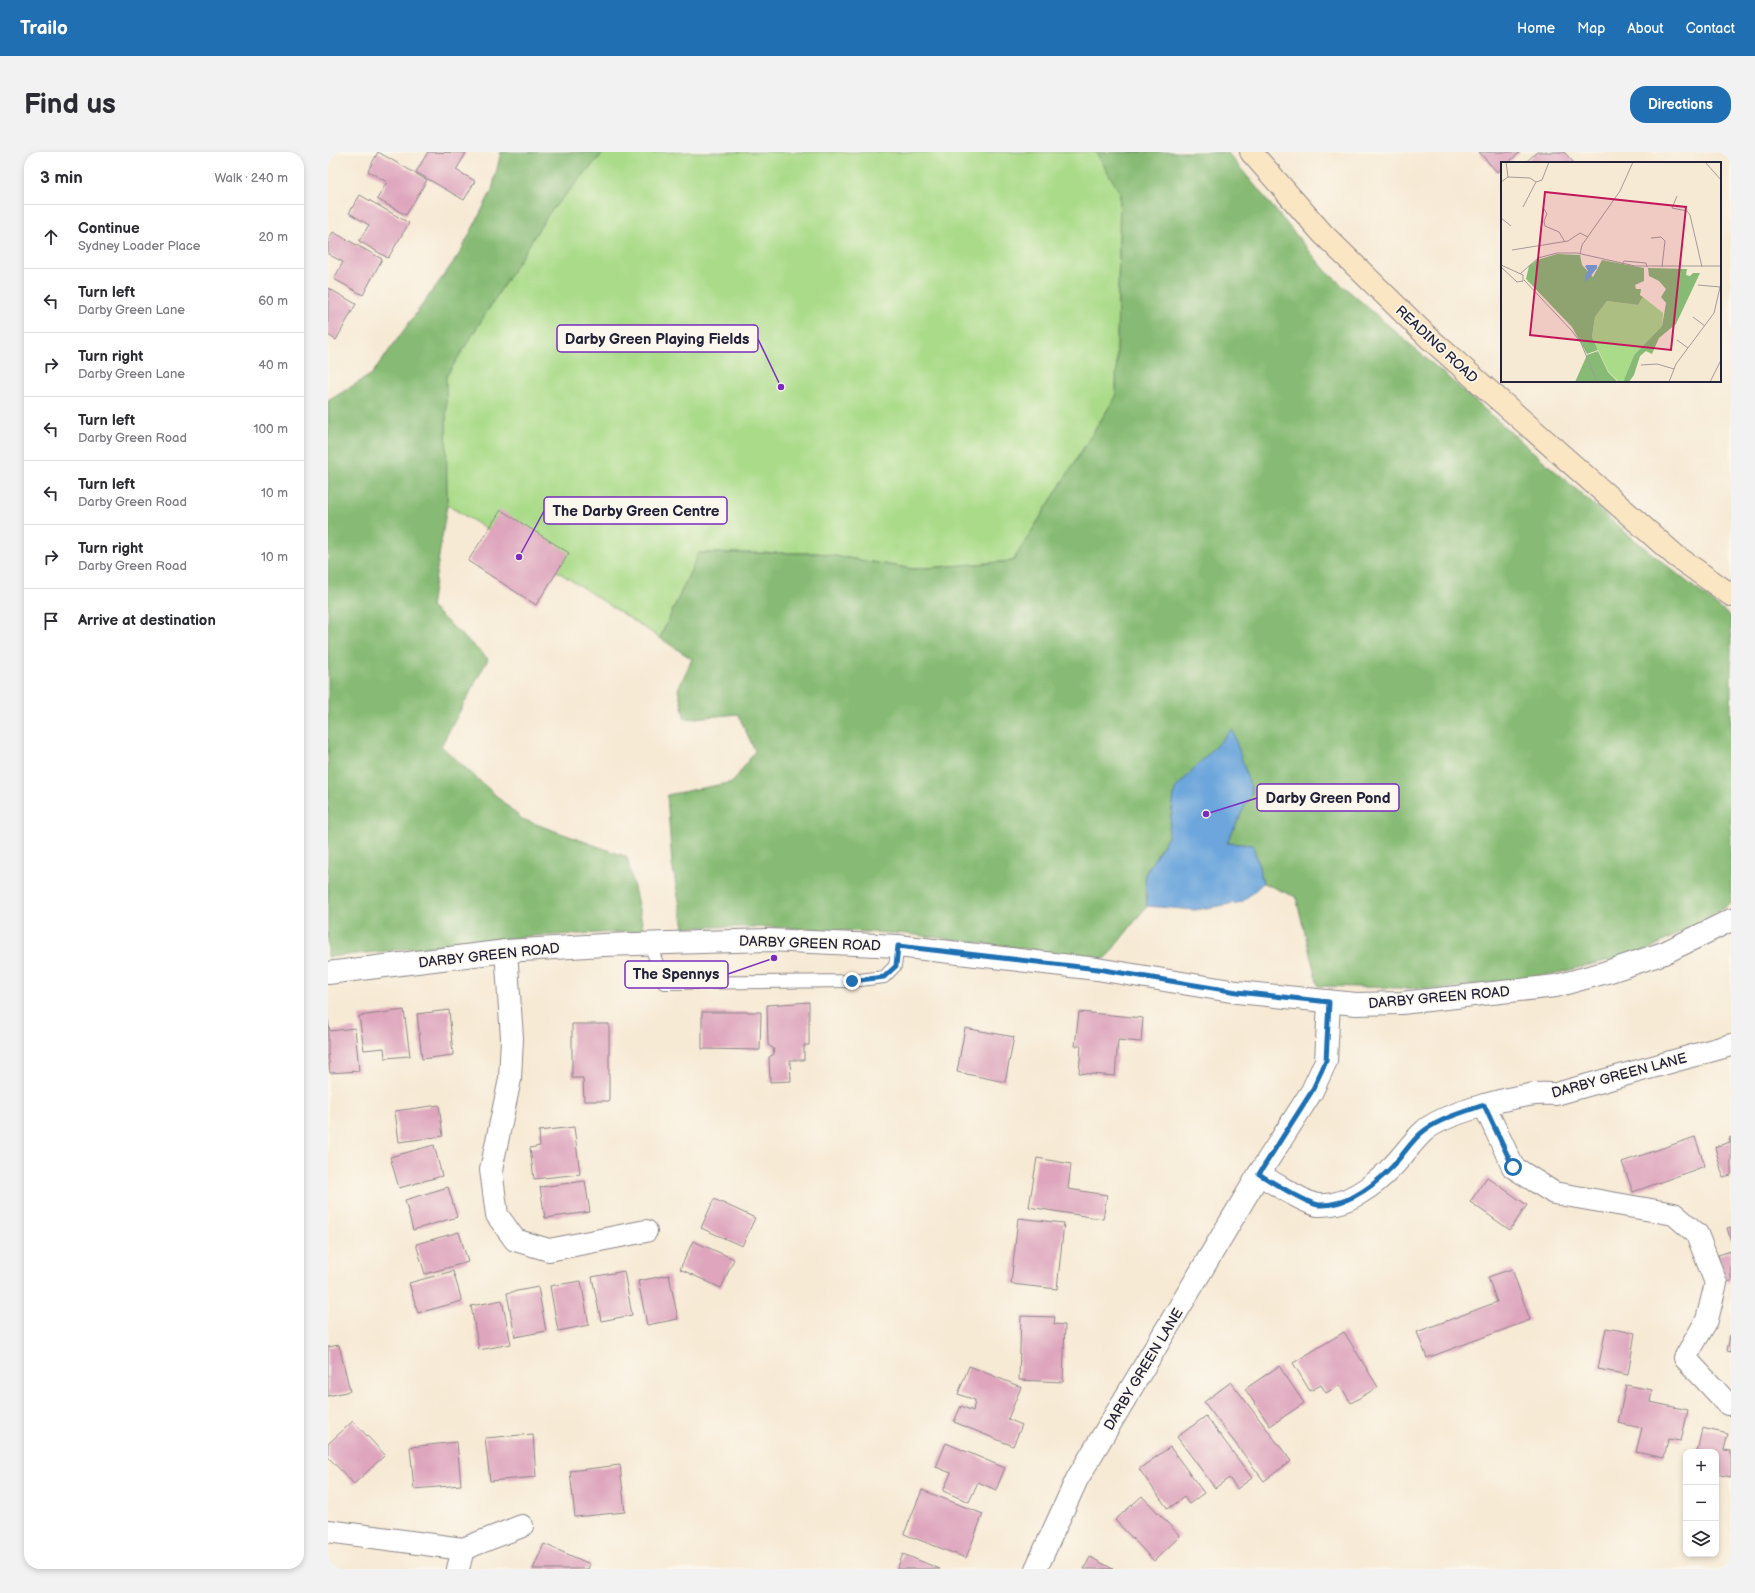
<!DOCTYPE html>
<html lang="en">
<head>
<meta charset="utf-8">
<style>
	:root { --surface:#fff; --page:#f2f2f3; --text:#2b2b33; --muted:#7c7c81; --line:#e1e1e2; --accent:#1f6fb2 }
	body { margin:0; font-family:"Balsamiq Sans",sans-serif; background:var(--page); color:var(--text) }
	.controls { position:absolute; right:12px; bottom:12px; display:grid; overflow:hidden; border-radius:8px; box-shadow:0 2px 6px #0003 }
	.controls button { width:36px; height:36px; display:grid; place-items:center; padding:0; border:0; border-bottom:1px solid var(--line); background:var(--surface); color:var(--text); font:20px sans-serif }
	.stop { position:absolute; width:12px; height:12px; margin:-9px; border:3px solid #1f6fb2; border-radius:50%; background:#fff }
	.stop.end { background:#1f6fb2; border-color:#fff; box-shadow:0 1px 4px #0008 }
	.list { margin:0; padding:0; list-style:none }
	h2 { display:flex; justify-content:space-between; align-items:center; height:52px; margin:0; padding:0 16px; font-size:17px }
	h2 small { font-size:13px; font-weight:400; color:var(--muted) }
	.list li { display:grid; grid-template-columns:26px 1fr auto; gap:12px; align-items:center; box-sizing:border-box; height:64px; padding:0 16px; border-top:1px solid var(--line) }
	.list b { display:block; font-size:15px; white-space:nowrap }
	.list p { margin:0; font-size:13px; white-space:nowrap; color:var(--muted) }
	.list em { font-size:13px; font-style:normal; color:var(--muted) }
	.icon { flex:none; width:22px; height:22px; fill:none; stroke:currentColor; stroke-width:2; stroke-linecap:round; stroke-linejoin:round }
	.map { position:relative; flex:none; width:1403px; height:1417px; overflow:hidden; border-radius:16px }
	header { display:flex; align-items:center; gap:24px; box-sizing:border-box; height:56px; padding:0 20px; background:var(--accent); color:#fff }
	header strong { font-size:19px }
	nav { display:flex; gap:22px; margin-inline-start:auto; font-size:14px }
	.intro { display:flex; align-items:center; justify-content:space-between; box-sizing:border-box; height:96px; padding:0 24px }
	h1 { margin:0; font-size:28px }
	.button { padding:10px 18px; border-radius:16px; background:var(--accent); color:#fff; font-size:14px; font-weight:700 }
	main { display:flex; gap:24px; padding:0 24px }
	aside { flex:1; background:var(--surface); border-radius:16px; box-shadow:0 2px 6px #0003 }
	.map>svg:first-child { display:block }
</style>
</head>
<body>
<header>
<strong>Trailo</strong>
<nav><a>Home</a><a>Map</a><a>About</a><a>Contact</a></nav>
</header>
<div class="intro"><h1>Find us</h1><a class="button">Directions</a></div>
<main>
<aside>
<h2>3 min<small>Walk · 240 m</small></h2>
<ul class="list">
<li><svg class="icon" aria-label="ahead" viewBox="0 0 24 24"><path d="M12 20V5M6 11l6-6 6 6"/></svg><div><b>Continue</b><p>Sydney Loader Place</p></div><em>20 m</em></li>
<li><svg class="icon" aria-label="left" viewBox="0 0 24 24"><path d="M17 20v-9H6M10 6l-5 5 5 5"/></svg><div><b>Turn left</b><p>Darby Green Lane</p></div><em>60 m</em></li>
<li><svg class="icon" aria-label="right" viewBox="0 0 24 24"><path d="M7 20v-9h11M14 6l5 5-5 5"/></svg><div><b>Turn right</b><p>Darby Green Lane</p></div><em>40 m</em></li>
<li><svg class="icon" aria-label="left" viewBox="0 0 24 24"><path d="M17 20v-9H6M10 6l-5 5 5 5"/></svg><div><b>Turn left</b><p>Darby Green Road</p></div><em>100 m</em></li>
<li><svg class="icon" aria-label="left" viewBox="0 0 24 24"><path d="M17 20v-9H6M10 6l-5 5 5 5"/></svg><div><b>Turn left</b><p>Darby Green Road</p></div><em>10 m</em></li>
<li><svg class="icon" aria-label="right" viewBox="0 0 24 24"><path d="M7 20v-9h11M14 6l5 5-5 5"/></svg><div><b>Turn right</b><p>Darby Green Road</p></div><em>10 m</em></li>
<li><svg class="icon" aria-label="arrive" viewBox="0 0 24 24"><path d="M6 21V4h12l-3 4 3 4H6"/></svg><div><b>Arrive at destination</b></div></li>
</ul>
</aside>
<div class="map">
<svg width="1403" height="1417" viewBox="0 0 1403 1417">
	<rect width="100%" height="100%" fill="#fbf7ec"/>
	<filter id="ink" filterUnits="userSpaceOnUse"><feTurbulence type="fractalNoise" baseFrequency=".025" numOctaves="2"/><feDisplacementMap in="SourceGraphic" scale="8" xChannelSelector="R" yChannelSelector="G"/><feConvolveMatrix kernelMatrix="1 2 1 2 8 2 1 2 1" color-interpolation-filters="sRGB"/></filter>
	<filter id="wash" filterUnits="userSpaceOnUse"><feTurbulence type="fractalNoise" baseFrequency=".012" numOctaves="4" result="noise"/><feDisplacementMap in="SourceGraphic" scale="16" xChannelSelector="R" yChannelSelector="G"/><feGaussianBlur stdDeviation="0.9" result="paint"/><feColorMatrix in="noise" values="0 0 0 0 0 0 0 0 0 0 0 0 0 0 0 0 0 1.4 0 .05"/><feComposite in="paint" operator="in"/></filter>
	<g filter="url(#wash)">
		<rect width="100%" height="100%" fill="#f7ead5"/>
		<path fill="#aadb89" stroke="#667e62" d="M276,0H768L792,40L788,244L685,409L585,417L490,401H371L332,486L229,419L119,353L117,225L221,61Z"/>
		<g fill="#87bb75" stroke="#546e58">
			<path d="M173,0H276L221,61L118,225L119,353L103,455L160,507L113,594L194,667L299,705L316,779L205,784L0,805V249L44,222L132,101L164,38Z"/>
			<path d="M768,0H899L998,119L1297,380L1403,465V752L1320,798L1226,822L1114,837L990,834L968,745L935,731L925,693L899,691L924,639L847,637L840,685L817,722L819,754L777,807L580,782L440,775H356L344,712L339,643L405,630L427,599L410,562L357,567L350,537L364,507L332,486L371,401H490L585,417L685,409L788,244L792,41Z"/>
		</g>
		<path fill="#6ca6dc" stroke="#47648c" d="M904,577L924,639L899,691L925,693L935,731L914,750L867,758L819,754L817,722L840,685L847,637Z"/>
		<g id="blocks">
			<g fill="#dea5bd">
				<path d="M50,0L99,28L78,63L49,47L59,30L40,19Z"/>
				<path d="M100,0L138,1L128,18L147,29L136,48L88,20Z"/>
				<path d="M1151,0H1192L1180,11H1174V16L1169,20Z"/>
				<path d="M1209,0H1236L1246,11H1197Z"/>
				<path d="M32,43L81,71L60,106L31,89L41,73L21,61Z"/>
				<path d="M5,80L54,107L35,143L6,127L15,110L0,102V90Z"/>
				<path d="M0,136L28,152L8,188L0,183Z"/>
				<path d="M173,358L241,401L208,453L140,409Z"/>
				<path d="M481,850V893H476V908H462L463,929L442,930L441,905L446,902L445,896L440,893L439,853Z"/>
				<path d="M76,858L82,904L57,906L56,896L36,898L31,864Z"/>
				<path d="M121,858L125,903L94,907L89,862Z"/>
				<path d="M374,860H433L432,898L374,897Z"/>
				<path d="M751,860L815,866L813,890L790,888L787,924L751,921L753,894H747Z"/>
				<path d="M0,868L2,879L27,876L31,919L2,921L0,900Z"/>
				<path d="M244,872H281V949H256L255,926H244Z"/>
				<path d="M637,876L686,885L677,930L629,920Z"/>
				<path d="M111,953L115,984L71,990L67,959Z"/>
				<path d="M246,975L252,1022L206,1027L202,996L212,994L211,979Z"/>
				<path d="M1367,985L1377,1014L1305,1040L1294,1010Z"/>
				<path d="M1403,985V1023L1395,1025L1387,995L1402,990L1401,986Z"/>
				<path d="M106,993L114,1024L71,1036L62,1005Z"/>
				<path d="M709,1006L743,1012L740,1037L779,1043L775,1067L701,1055Z"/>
				<path d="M1159,1025L1199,1053L1182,1078L1142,1050Z"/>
				<path d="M257,1029L262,1060L217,1066L212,1035Z"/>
				<path d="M120,1035L129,1065L85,1078L77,1048Z"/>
				<path d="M386,1047L427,1066L414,1094L373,1076Z"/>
				<path d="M690,1066L736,1071L729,1137L683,1132Z"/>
				<path d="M1403,1075V1089L1399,1076Z"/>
				<path d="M131,1080L140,1110L97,1122L88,1092Z"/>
				<path d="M365,1089L406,1107L393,1136L352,1117Z"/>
				<path d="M1403,1099V1129L1398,1130L1390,1103Z"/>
				<path d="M1184,1117L1202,1168L1099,1206L1089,1180L1169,1150L1160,1125Z"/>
				<path d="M125,1119L134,1149L90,1161L81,1131Z"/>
				<path d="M296,1119L304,1163L273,1169L264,1125Z"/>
				<path d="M341,1123L350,1167L319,1173L310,1129Z"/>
				<path d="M253,1129L261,1173L230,1179L222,1134Z"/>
				<path d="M210,1135L218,1179L187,1185L179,1141Z"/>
				<path d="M174,1148L183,1192L151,1198L143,1154Z"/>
				<path d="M693,1164L727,1165L726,1172L737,1173L735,1230L691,1228Z"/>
				<path d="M1278,1176L1307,1181L1300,1223L1270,1217Z"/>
				<path d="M1016,1180L1050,1235L1023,1251L1012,1233L998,1241L993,1233L982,1239L965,1211Z"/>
				<path d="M1402,1183H1403V1200L1399,1199Z"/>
				<path d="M11,1193L22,1239L0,1244V1195Z"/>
				<path d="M641,1214L693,1235L680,1267L694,1273L685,1294L626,1270L633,1254L645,1259L647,1248L630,1242Z"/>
				<path d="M951,1214L976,1251L942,1274L917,1237Z"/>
				<path d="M903,1230L963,1309L936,1329L876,1250Z"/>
				<path d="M1298,1233L1324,1238L1322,1250L1360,1258L1353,1289L1340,1287L1336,1306L1308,1300L1314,1276L1290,1271Z"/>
				<path d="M878,1264L924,1326L909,1337L901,1326L887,1336L849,1285Z"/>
				<path d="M25,1269L57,1303L26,1332L0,1305V1292Z"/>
				<path d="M1374,1276L1400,1282L1396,1298L1403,1299V1325L1388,1322V1300H1369Z"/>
				<path d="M205,1282L208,1325L162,1329L157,1286Z"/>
				<path d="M129,1290L133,1333L86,1337L82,1295Z"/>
				<path d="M618,1291L677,1316L668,1338L650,1330L641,1350L615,1339L623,1321L608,1315Z"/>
				<path d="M842,1295L876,1341L861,1352L856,1345L840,1357L811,1317Z"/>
				<path d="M292,1313L297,1360L247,1365L242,1319Z"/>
				<path d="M594,1338L655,1362L638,1406L576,1382Z"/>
				<path d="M814,1344L852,1384L826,1409L787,1368Z"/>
				<path d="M216,1392L262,1412L260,1417H205Z"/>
				<path d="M575,1402L612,1417H569Z"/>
				<path d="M762,1405L785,1417H756Z"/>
			</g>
		</g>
	</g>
	<g filter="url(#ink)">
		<use href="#blocks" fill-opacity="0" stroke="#8c8688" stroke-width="1"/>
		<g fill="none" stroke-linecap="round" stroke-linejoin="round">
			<g stroke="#8c8688" stroke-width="14">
				<path id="service" d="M322,792L336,831L524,829L556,825L567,814L570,794"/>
			</g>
			<g stroke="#8c8688" stroke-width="24">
				<g id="minor">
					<path d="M178,799L184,886L182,927L163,1018L169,1063L187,1088L221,1098L318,1079"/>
					<path d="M1156,953L1185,1015L1226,1041L1346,1062L1369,1082L1388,1131L1379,1168L1357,1206L1400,1252"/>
					<path d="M931,1022C942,1029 979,1052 990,1053C1017,1055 1046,1034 1064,1015C1075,1004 1084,990 1096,979C1115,962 1175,947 1201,943C1210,941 1219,942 1228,942L1403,893"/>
					<path d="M0,1379L135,1397L130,1417"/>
					<path d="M135,1397L194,1374"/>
				</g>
			</g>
			<g stroke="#8c8688" stroke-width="24">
				<g id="tertiary">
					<path d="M0,821L178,799L275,793L440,788L570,794L769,817L909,840L1028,852L1073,851L1228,834L1279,820L1336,801L1403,768"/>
					<path d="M708,1417L749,1327L931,1022L984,939L998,909L1001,850"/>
				</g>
			</g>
			<g stroke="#8c8688" stroke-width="24">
				<path id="secondary" d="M923,0L995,82L1101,186L1348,404L1403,443"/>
			</g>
			<use href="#service" stroke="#fff" stroke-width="12"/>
			<use href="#minor" stroke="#fff" stroke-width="22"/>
			<use href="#tertiary" stroke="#fff" stroke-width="22"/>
			<use href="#secondary" stroke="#fbe6c4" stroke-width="22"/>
		</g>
	</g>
	<g fill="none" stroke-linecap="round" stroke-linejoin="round" filter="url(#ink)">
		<path stroke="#1f6fb2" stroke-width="5" d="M524,829L556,825L568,814L570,794L770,817L909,840L1001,850L998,909L984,939L931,1022C942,1029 980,1052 991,1053C1019,1054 1043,1036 1062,1017C1074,1005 1084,987 1097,978C1114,966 1136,960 1156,953L1185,1015"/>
	</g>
	<g text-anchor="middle" stroke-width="3.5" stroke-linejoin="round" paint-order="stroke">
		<g font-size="14" fill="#22223b" stroke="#fbf7ec">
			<text transform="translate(1109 192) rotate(43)" y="5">READING ROAD</text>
			<text transform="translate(482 791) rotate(2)" y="5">DARBY GREEN ROAD</text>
			<text transform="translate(161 803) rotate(-6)" y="5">DARBY GREEN ROAD</text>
			<text transform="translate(1111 845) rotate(-5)" y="5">DARBY GREEN ROAD</text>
			<text transform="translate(1291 923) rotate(-15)" y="5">DARBY GREEN LANE</text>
			<text transform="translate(815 1217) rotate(-59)" y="5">DARBY GREEN LANE</text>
		</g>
	</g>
	<g transform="translate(1173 10)">
		<rect width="220" height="220" fill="#f7ead5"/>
		<path d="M142,135L162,151L161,164L133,193L122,220H118L107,209L91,175L94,155L106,139L137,143Z" fill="#aadb89"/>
		<path d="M56,92L79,93L81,103L92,115L101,98L143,106V119L134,123L135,127H140L139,133L142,135L137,143L106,139L94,155L91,175L97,188L86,192L71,165L25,117L28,104L36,98ZM147,106L186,107L185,113L189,114L192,111H199L175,162L158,176L151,192L145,189L139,194L133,213L128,220H122L133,193L161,164L165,141L160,135L165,127L158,119L148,114ZM97,189L107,210L117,220H74L86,193Z" fill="#87bb75"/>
		<path d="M86,103H96V106L85,120L84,114L87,109L84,104Z" fill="#6ca6dc"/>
		<path fill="none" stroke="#a29a97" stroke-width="1" d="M204,0L220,18M7,15L29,16L35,20L41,18L48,0M0,20L7,15L5,0M176,34L171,46L186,49L189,53L201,105M22,45L35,20M43,47L46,52L43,59L44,64L58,70L64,80M0,56L10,64M150,76L160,75L164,79L161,105M11,88L67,79L79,71L87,75M79,92L81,83L119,29L132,0M121,102L123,99L145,101L146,105M0,103L22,113V119L16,120L0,105M19,112L37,96L56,91H76L134,104H220M23,118L71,169L80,181L96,220M197,123L219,125M192,155L204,164M176,178L187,186M140,203L156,202L173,207M168,220L175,202L213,151L220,121M209,220L220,198"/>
		<path fill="#c2185b" fill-opacity="0.15" stroke="#c2185b" stroke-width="2" d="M44,30L185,45L170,188L29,173Z"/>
		<rect width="220" height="220" fill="none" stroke="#22223b" stroke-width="2"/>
	</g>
	<path fill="none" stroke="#7b2cbf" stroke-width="1.5" d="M453 235L430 187M191 405L216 359M878 662L929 646M446 806L400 822"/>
	<g fill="#7b2cbf" stroke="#fbf7ec" stroke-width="1.5">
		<circle cx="453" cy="235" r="4"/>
		<circle cx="191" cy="405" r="4"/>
		<circle cx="878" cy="662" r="4"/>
		<circle cx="446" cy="806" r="4"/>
	</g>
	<g fill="#fbf7ec" stroke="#7b2cbf" stroke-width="1.5">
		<rect x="229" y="173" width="201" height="27" rx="4"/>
		<rect x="216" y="345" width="183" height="27" rx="4"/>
		<rect x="929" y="632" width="142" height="27" rx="4"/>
		<rect x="297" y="809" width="103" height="27" rx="4"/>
	</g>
	<g font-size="15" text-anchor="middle" font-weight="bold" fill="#22223b">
		<text x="329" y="192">Darby Green Playing Fields</text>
		<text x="308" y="364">The Darby Green Centre</text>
		<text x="1000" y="651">Darby Green Pond</text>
		<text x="348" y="827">The Spennys</text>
	</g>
</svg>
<div class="controls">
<button>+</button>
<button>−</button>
<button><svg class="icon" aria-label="layers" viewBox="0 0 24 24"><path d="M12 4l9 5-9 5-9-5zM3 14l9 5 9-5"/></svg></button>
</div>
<div class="stop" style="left:1185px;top:1015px"></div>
<div class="stop end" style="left:524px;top:829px"></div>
</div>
</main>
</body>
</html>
